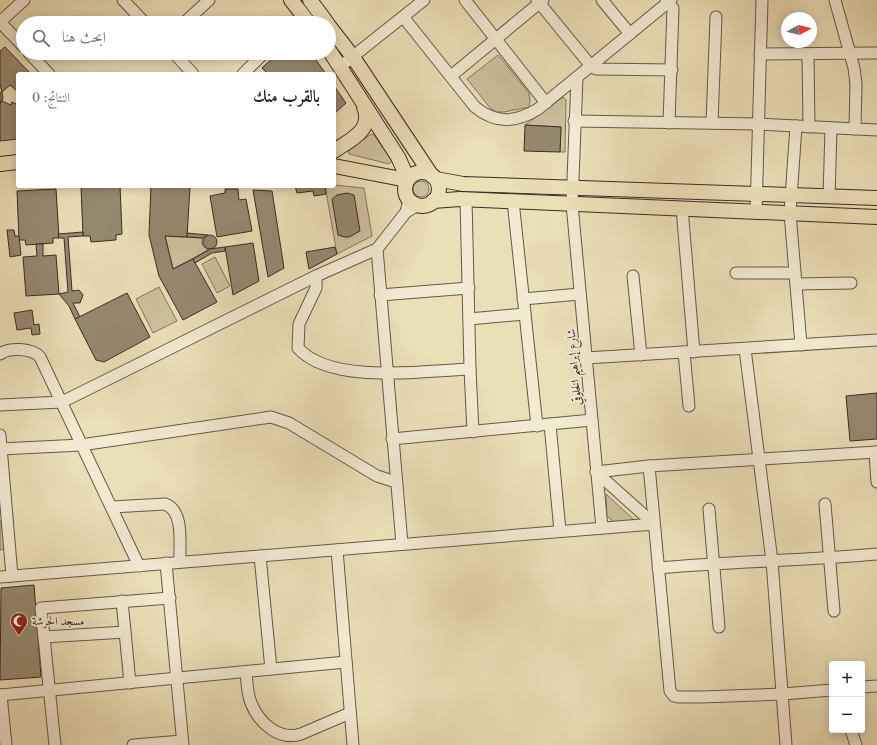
<!DOCTYPE html>
<html lang="ar">
<head>
<meta charset="utf-8">
<style>
	:root { --surface:#fff; --page:#f2f2f2; --text:#222; --muted:#767676; --line:#e0e0e0 }
	body { margin:0; font-family:"Libre Caslon Text",Amiri,serif; background:var(--page); color:var(--text); direction:rtl }
	.controls { position:absolute; right:12px; bottom:12px; display:grid; overflow:hidden; border-radius:4px; box-shadow:0 2px 10px #0003 }
	.controls button { width:36px; height:36px; display:grid; place-items:center; padding:0; border:0; border-bottom:1px solid var(--line); background:var(--surface); color:var(--text); font:20px sans-serif }
	.compass { position:absolute; left:781px; top:12px; width:36px; height:36px; border-radius:50%; background:var(--surface); box-shadow:0 2px 10px #0003; rotate:82deg }
	.list { margin:0; padding:0; list-style:none }
	h2 { display:flex; justify-content:space-between; align-items:center; height:52px; margin:0; padding:0 16px; font-size:17px }
	h2 small { font-size:13px; font-weight:400; color:var(--muted) }
	.icon { flex:none; width:22px; height:22px; fill:none; stroke:currentColor; stroke-width:2; stroke-linecap:round; stroke-linejoin:round }
	.map { position:relative; flex:none; width:877px; height:745px; overflow:hidden; direction:ltr }
	.search { position:absolute; background:var(--surface); box-shadow:0 2px 10px #0003; left:16px; top:16px; width:320px; height:44px; display:flex; align-items:center; gap:10px; box-sizing:border-box; padding:0 14px; border-radius:22px; color:var(--muted); font-size:15px }
	.panel { position:absolute; background:var(--surface); box-shadow:0 2px 10px #0003; left:16px; top:72px; width:320px; height:116px; border-radius:4px; direction:rtl }
	.map>svg:first-child { display:block }
</style>
</head>
<body>
<div class="map">
<svg width="877" height="745" viewBox="0 0 877 745">
	<rect width="100%" height="100%" fill="#ebdfb8"/>
	<filter id="stains"><feTurbulence type="fractalNoise" baseFrequency=".005" numOctaves="4"/><feColorMatrix values="0 0 0 0 .2 0 0 0 0 .09 0 0 0 0 .02 0 0 0 .5 -.17"/></filter>
	<radialGradient id="worn" r=".72"><stop offset=".6" stop-color="#630" stop-opacity="0"/><stop offset="1" stop-color="#630" stop-opacity=".3"/></radialGradient>
	<g fill="#cdc19e" stroke="#837660">
		<path d="M498,55L529,93L530,102L529,107L504,112H497L491,109L467,79Z"/>
		<path d="M563,97L566,100L565,152H560L561,127L525,125Z"/>
		<path d="M371,134L374,135L392,161L389,164L349,154L348,151Z"/>
		<circle cx="421" cy="189" r="8"/>
		<path d="M334,185L364,188L372,236L337,254L325,186Z"/>
		<path d="M165,236L202,238V245L208,250L173,269Z"/>
		<path d="M215,257L230,286L217,293L202,264Z"/>
		<path d="M159,287L177,321L153,333L136,299Z"/>
		<path d="M606,494L634,520L614,522L607,516Z"/>
		<path d="M0,521H2L4,549L0,550Z"/>
	</g>
	<g fill="#968970" stroke="#392c22">
		<path d="M5,47L31,74H18V88L16,90L10,85L2,92L0,84V51Z"/>
		<path d="M278,53H311L326,74H268L262,68Z"/>
		<path d="M334,86L346,103L334,114Z"/>
		<path d="M2,92L3,98L0,104V93Z"/>
		<path d="M2,101L11,105L12,102L18,105V139L0,141V104Z"/>
		<path d="M525,125L561,127L560,152L524,151Z"/>
		<path d="M120,186L122,234L116,235V240L91,242L90,236H83L81,187Z"/>
		<path d="M151,186L190,187L187,237L165,236L173,269L193,259L217,302L183,320L159,276L149,235Z"/>
		<path d="M295,186H325L326,194L314,196L313,191L297,193Z"/>
		<path d="M56,189L59,238H53V243L26,245L25,240H19L17,191Z"/>
		<path d="M225,189H238L239,200L246,199L252,231L217,237L210,196L225,193Z"/>
		<path d="M253,190L272,191L284,268L268,277Z"/>
		<path d="M347,193L354,195L360,231L349,237H344L338,235L332,199L337,195Z"/>
		<path d="M7,230H14L15,236H19L21,255L10,257Z"/>
		<path d="M83,232V236L68,237L72,291L79,290L83,295L80,303H73L80,317L75,319L69,306L59,294L68,292L64,238H59L58,234Z"/>
		<path d="M187,233L208,235L203,238L187,237Z"/>
		<circle cx="210" cy="242" r="7"/>
		<path d="M253,243L259,281L233,295L225,247Z"/>
		<path d="M36,244H43V256L56,255L59,294L26,296L23,257L37,256Z"/>
		<path d="M225,247V251L212,253L195,263L193,259L210,249Z"/>
		<path d="M335,247L337,254L309,269L306,252Z"/>
		<path d="M127,293L150,337L104,362L96,360L75,319Z"/>
		<path d="M32,310L34,325L39,324L40,334L32,335L31,328L17,330L14,313Z"/>
		<path d="M877,393V439L850,441L846,396Z"/>
		<path d="M34,585L41,677L0,680L1,588Z"/>
	</g>
	<g fill="none" stroke-linecap="round" stroke-linejoin="round">
		<g stroke="#665948" stroke-width="13">
			<g id="minor">
				<path d="M123,0L145,23"/>
				<path d="M465,0L546,103"/>
				<path d="M537,0L591,66L596,69L672,70"/>
				<path d="M602,0L630,34"/>
				<path d="M666,0L673,8L669,123"/>
				<path d="M835,0L854,68L856,84L855,129"/>
				<path d="M404,18L475,107C496,124 515,123 538,109L671,0"/>
				<path d="M0,22L23,46"/>
				<path d="M0,22L24,0"/>
				<path d="M184,23L209,0"/>
				<path d="M294,23L303,15"/>
				<path d="M29,53L49,74"/>
				<path d="M174,53L193,74"/>
				<path d="M760,54L877,53"/>
				<path d="M808,55L809,127"/>
				<path d="M341,66L424,0"/>
				<path d="M243,74L264,53"/>
				<path d="M451,76L543,0"/>
				<path d="M577,78L572,204L602,528"/>
				<path d="M574,121L758,124L877,130"/>
				<path d="M712,123L716,17"/>
				<path d="M796,126L790,213L801,345"/>
				<path d="M829,197L831,128"/>
				<path d="M466,199L470,369L473,432"/>
				<path d="M409,200L406,212L418,205"/>
				<path d="M513,201L537,426"/>
				<path d="M682,208L694,352"/>
				<path d="M756,212L762,0"/>
				<path d="M736,273H795"/>
				<path d="M316,276V288L299,324L298,348C331,385 424,371 470,369"/>
				<path d="M633,276L641,355"/>
				<path d="M796,284L851,283"/>
				<path d="M380,295L469,288"/>
				<path d="M523,299L580,294"/>
				<path d="M469,319L525,314"/>
				<path d="M745,349L772,561L786,745"/>
				<path d="M684,352L689,406"/>
				<path d="M0,354C9,347 32,348 40,357L139,566"/>
				<path d="M586,358L877,340"/>
				<path d="M0,405L62,402L316,276L377,249"/>
				<path d="M550,424L560,531"/>
				<path d="M0,435L12,576"/>
				<path d="M392,439L592,420"/>
				<path d="M1,449L81,445L271,417L289,423L377,476L396,482"/>
				<path d="M875,452L877,482"/>
				<path d="M649,466L670,691L674,696L678,697H702L783,694L832,690"/>
				<path d="M596,472L649,466L877,452"/>
				<path d="M596,472L654,524"/>
				<path d="M825,504L834,611"/>
				<path d="M112,507L165,504C185,511 179,545 180,562"/>
				<path d="M709,509L719,627"/>
				<path d="M402,544L377,249L406,212"/>
				<path d="M337,550L353,745"/>
				<path d="M260,556L271,669"/>
				<path d="M166,563L183,745"/>
				<path d="M658,568C731,561 804,561 877,554"/>
				<path d="M0,577L654,524"/>
				<path d="M122,601L130,683"/>
				<path d="M44,637L125,632"/>
				<path d="M246,672C247,682 247,693 251,703C259,723 279,741 301,734L350,713"/>
				<path d="M862,687L877,686"/>
				<path d="M0,695L346,662"/>
				<path d="M1,695L6,745"/>
				<path d="M851,730L856,745"/>
				<path d="M55,745L41,608L170,598"/>
				<path d="M133,745L182,741"/>
			</g>
		</g>
		<g stroke="#392c22" stroke-width="16">
			<g id="major">
				<path d="M291,0L309,23"/>
				<path d="M310,0L327,23"/>
				<path d="M329,26L353,57L432,176"/>
				<path d="M329,50L398,157L408,179"/>
				<path d="M334,151C350,140 374,130 364,107"/>
				<path d="M0,164L18,162"/>
				<path d="M334,166L407,180"/>
				<circle cx="422" cy="189" r="17"/>
				<path d="M436,179L463,184L877,198"/>
				<path d="M433,201L460,199L877,217"/>
			</g>
		</g>
		<use href="#minor" stroke="#f2ead1" stroke-width="11"/>
		<use href="#major" stroke="#ebdfb8" stroke-width="14"/>
	</g>
	<defs>
		<g id="mosque-pin" transform="scale(0.9)"><path d="M0 17L-7.5 6A9.5 9.5 0 1 1 7.5 6Z" fill="#8f2418" stroke="#f2ead1"/><path d="M3.5-4.9A6 6 0 1 0 3.5 4.9A5 5 0 1 1 3.5-4.9Z" fill="#fff"/></g>
	</defs>
	<g fill-rule="evenodd">
		<use href="#mosque-pin" x="19" y="621"/>
	</g>
	<g text-anchor="middle" stroke-width="3.5" stroke-linejoin="round" paint-order="stroke">
		<g font-size="12" fill="#392c22" stroke="#f2ead1">
			<text transform="translate(574 367) rotate(-95)" y="4">شارع إبراهيم الخلوقي</text>
		</g>
		<g font-size="12" fill="#392c22" stroke="#f2ead1" text-anchor="start">
			<text x="32" y="625">مسجد الحرشة</text>
		</g>
	</g>
	<rect width="100%" height="100%" filter="url(#stains)"/>
	<rect width="100%" height="100%" fill="url(#worn)"/>
</svg>
<div class="controls">
<button>+</button>
<button>−</button>
</div>
<svg class="compass" viewBox="-18 -18 36 36"><path d="M0-13l5 13h-10z" fill="#e53935"/><path d="M0 13l5-13h-10z" fill="#767676"/></svg>
<div class="search"><svg class="icon" aria-label="search" viewBox="0 0 24 24"><circle cx="10" cy="10" r="6"/><path d="M15 15l6 6"/></svg>ابحث هنا</div>
<section class="panel">
<h2>بالقرب منك<small>النتائج: 0</small></h2>
<ul class="list">
</ul>
</section>
</div>
</body>
</html>
